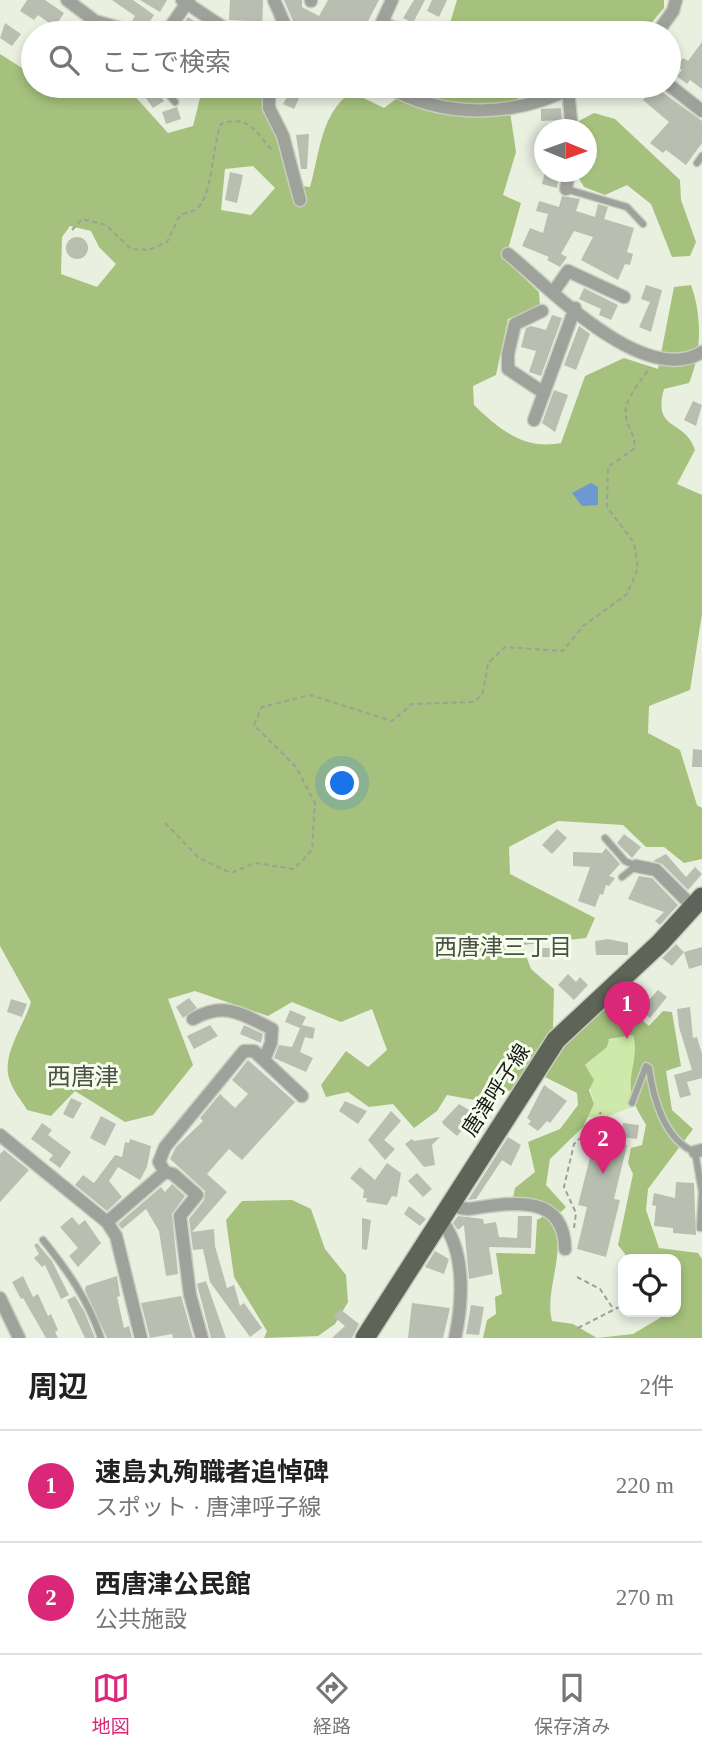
<!DOCTYPE html>
<html lang="ja">
<head>
<meta charset="utf-8">
<style>
	:root { --surface:#fff; --page:#f6f6f6; --text:#222; --muted:#767676; --line:#e0e0e0; --accent:#db2777 }
	body { margin:0; font-family:"Times New Roman","Noto Sans JP",serif; background:var(--page); color:var(--text) }
	.controls { position:absolute; right:21px; bottom:21px; display:grid; overflow:hidden; border-radius:14px; box-shadow:0 4px 10px #0003 }
	.controls button { width:63px; height:63px; display:grid; place-items:center; padding:0; border:0; border-bottom:2px solid var(--line); background:var(--surface); color:var(--text); font:35px sans-serif }
	.compass { position:absolute; left:534px; top:119px; width:63px; height:63px; border-radius:50%; background:var(--surface); box-shadow:0 4px 10px #0003; rotate:91deg }
	.you { position:absolute; left:343px; top:784px; width:24px; height:24px; margin:-18px; border:5px solid #fff; border-radius:50%; background:#1a73e8; box-shadow:0 0 0 10px #1a73e833 }
	.badge { display:grid; place-items:center; width:46px; height:46px; border-radius:50%; background:var(--accent); color:#fff; font-size:23px; font-weight:700 }
	.pin { position:absolute; translate:-50% -58px; filter:drop-shadow(0 2px 4px #0008) }
	.pin::after { content:''; position:absolute; top:37px; width:24px; height:21px; background:inherit; clip-path:polygon(0 0,100% 0,50% 100%) }
	.list { margin:0; padding:0; list-style:none }
	h2 { display:flex; justify-content:space-between; align-items:center; height:91px; margin:0; padding:0 28px; font-size:30px }
	h2 small { font-size:23px; font-weight:400; color:var(--muted) }
	.list li { display:grid; grid-template-columns:46px 1fr auto; gap:21px; align-items:center; box-sizing:border-box; height:112px; padding:0 28px; border-top:2px solid var(--line) }
	.list b { display:block; font-size:26px; white-space:nowrap }
	.list p { margin:0; font-size:23px; white-space:nowrap; color:var(--muted) }
	.list em { font-size:23px; font-style:normal; color:var(--muted) }
	.icon { flex:none; width:38px; height:38px; fill:none; stroke:currentColor; stroke-width:2; stroke-linecap:round; stroke-linejoin:round }
	.map { position:relative; flex:none; width:702px; height:1338px; overflow:hidden }
	.search { position:absolute; background:var(--surface); box-shadow:0 4px 10px #0003; left:21px; right:21px; top:21px; height:77px; display:flex; align-items:center; gap:18px; box-sizing:border-box; padding:0 24px; border-radius:38px; color:var(--muted); font-size:26px }
	.sheet { height:315px; background:var(--surface) }
	nav { display:flex; justify-content:space-around; align-items:center; box-sizing:border-box; height:98px; border-top:2px solid var(--line); background:var(--surface); font-size:19px; color:var(--muted) }
	nav a { display:grid; justify-items:center; gap:4px }
	nav .on { color:var(--accent) }
	.map>svg:first-child { display:block }
</style>
</head>
<body>
<div class="map">
<svg width="702" height="1338" viewBox="0 0 702 1338">
	<rect width="100%" height="100%" fill="#e9f0e0"/>
	<path fill="#cee9a9" d="M633,1035C641,1060 628,1080 635,1106L603,1118L586,1117L594,1104L585,1066L607,1047L608,1040Z"/>
	<g fill="#a5c17d" fill-rule="evenodd">
		<path d="M457,0H664V8L643,33H447Z"/>
		<path d="M0,54L33,75V86H119L131,92L168,133L193,126L203,86H262V110L276,134L293,185L310,187C320,153 320,115 351,92L384,108L396,99L416,103L430,86H553L521,93L510,112L516,152L503,195L521,203L505,260L539,292L540,307L508,319L496,375L473,386L474,405C500,430 524,450 561,443L585,376L624,358L658,369L674,287L691,285C702,315 702,352 689,383L664,389C652,432 685,418 695,450L677,484L702,495V614L690,690L649,706L648,733L680,750L697,805L702,808V859L684,863L664,847H646L623,825L558,821L509,847L510,874L595,918L586,938L522,945L531,969L554,989L553,1028L511,1090L480,1101L447,1095L437,1111L414,1128L393,1104L369,1107L348,1092L326,1097L321,1085L346,1051L368,1067L387,1050L372,1009L341,1022L292,1002L268,1016L195,991L168,999L193,1065L153,1115L125,1122L75,1091L51,1116L27,1110C22,1101 13,1091 10,1081C0,1056 24,1026 31,1002L0,946ZM253,166L275,188L251,215L221,210L225,169ZM70,226L91,231L99,247L116,264L97,287L61,274L62,237Z"/>
		<path d="M594,113L615,119L680,180L681,200L696,242L690,256L672,257L651,204L627,185L605,195L584,187L575,172H586V130L577,129V122Z"/>
		<path d="M617,999L649,1026L663,1011L672,1012L681,1066L666,1071L672,1110L693,1129L648,1189L646,1210L659,1248L698,1253L702,1259V1338H597L633,1334L660,1318V1312H676V1259H629L618,1245L633,1174L628,1163L631,1148L642,1145L646,1125C640,1114 632,1103 631,1090C629,1071 639,1054 633,1035L609,1039L607,1047L585,1065L594,1080L589,1090L594,1104L583,1127L550,1159L546,1185L566,1207L561,1212L538,1201L513,1198L515,1188L535,1172L528,1142L560,1129L578,1105L577,1093L545,1077L568,1041Z"/>
		<path d="M292,1200L311,1209L325,1249L346,1275L348,1302L335,1324L318,1336L264,1338L267,1331L234,1277L226,1220L242,1201Z"/>
		<path d="M546,1215C573,1244 543,1286 552,1321L573,1324L597,1338H483L487,1320L496,1314L495,1297L502,1294L496,1253L535,1254L537,1220Z"/>
	</g>
	<path fill="#6b99d0" d="M591,483L598,487V505L582,506L572,493Z"/>
	<g fill="#b8bfb0">
		<path d="M27,0H45L64,13L55,27L38,15L34,20L20,11Z"/>
		<path d="M112,0H133L154,15L145,29L132,21L135,16Z"/>
		<path d="M140,0H167L160,12Z"/>
		<path d="M230,0H263L262,33H248L249,21L229,20Z"/>
		<path d="M284,0H302V7L319,16L328,0H379L368,21L385,33H309L310,30L293,21Z"/>
		<path d="M414,0H425L413,23L403,18Z"/>
		<path d="M432,0H447L439,17L427,11Z"/>
		<path d="M188,17L199,24L213,33H177Z"/>
		<path d="M5,23L21,34L12,46L0,38Z"/>
		<path d="M702,42V89L690,80L687,84L677,76L682,70L677,66L683,58L688,61Z"/>
		<path d="M286,86L302,92L294,109L283,104L287,97L282,94Z"/>
		<path d="M654,86L702,121V143L686,165L666,150L663,153L650,143L669,122L643,100Z"/>
		<path d="M154,87L164,101L153,108L143,94Z"/>
		<path d="M177,107L181,119L166,124L162,112Z"/>
		<path d="M561,108L562,120L541,121V109Z"/>
		<path d="M309,134L307,169H301L296,135Z"/>
		<path d="M230,172L243,175L237,203L225,200Z"/>
		<path d="M545,172H560L557,188L542,184Z"/>
		<path d="M562,196L580,199L576,211L595,217L598,204L608,207L604,219L634,228L627,252L633,254L630,265L625,264L618,280L581,260L593,237L574,231L561,254L567,257L560,267L547,260L549,257L522,246L530,228L543,233L548,214L536,211L539,201L559,207Z"/>
		<circle cx="77" cy="248" r="11"/>
		<path d="M646,285L662,290L651,332L639,327L650,302L641,299Z"/>
		<path d="M584,288L618,305L611,320L599,315L601,309L579,299Z"/>
		<path d="M552,315L562,318L541,376L529,372L536,351L521,347L526,328L531,326L546,330Z"/>
		<path d="M579,326L590,334L576,370L564,365Z"/>
		<path d="M554,390L568,395L555,432L542,423Z"/>
		<path d="M693,401L702,405L696,426L684,420Z"/>
		<path d="M693,749L702,750V767H692Z"/>
		<path d="M557,829L567,838L552,854L542,845Z"/>
		<path d="M624,834L641,847L632,858L617,843Z"/>
		<path d="M606,848L620,864L609,876L615,878L609,886L606,885L603,895L600,894L595,907L578,901L590,867L573,866V852L602,853Z"/>
		<path d="M666,854L686,877L695,867L702,874L688,890L662,864L653,861Z"/>
		<path d="M639,876L652,878L678,905L660,925L655,921L664,912L628,899Z"/>
		<path d="M608,939L628,943V955H596L595,941Z"/>
		<path d="M676,944L684,952L702,947V965L689,969L684,952L672,966L662,958Z"/>
		<rect x="538" y="948" width="18" height="9"/>
		<path d="M568,974L576,982L580,977L588,985L574,1000L558,985Z"/>
		<path d="M658,990L667,997L650,1018L640,1010Z"/>
		<path d="M189,998L197,1008L183,1018L176,1007Z"/>
		<path d="M11,999L27,1004L22,1017L7,1012Z"/>
		<path d="M690,1007L693,1038L697,1037L702,1054V1078L687,1082L691,1095L680,1098L674,1075L692,1070L679,1027L677,1009Z"/>
		<path d="M290,1010L306,1017L302,1025L315,1028L313,1039L305,1037L300,1052L313,1058L306,1072L274,1058L279,1045L292,1047L300,1028L285,1022Z"/>
		<path d="M210,1025L218,1036L194,1049L187,1036Z"/>
		<path d="M244,1025L263,1034L261,1043L240,1034Z"/>
		<path d="M248,1060L295,1102L242,1160L229,1149L207,1174L227,1192L192,1232L214,1229L215,1246L227,1288L234,1285L240,1306L244,1303L262,1328L250,1337L210,1282L203,1249L193,1250L189,1219L204,1200L205,1191L170,1159L176,1147L203,1121L200,1118L220,1094L235,1108L248,1094L232,1080Z"/>
		<path d="M544,1085L567,1101L550,1123L547,1121L538,1131L528,1124L531,1121L527,1118Z"/>
		<path d="M71,1098L82,1103L73,1119L63,1114Z"/>
		<path d="M345,1101L367,1111L358,1124L339,1111Z"/>
		<path d="M459,1104L469,1110L472,1105L491,1117L483,1131L469,1123L457,1136L444,1125L442,1122Z"/>
		<path d="M391,1111L401,1121L384,1140L395,1149L385,1160L368,1140Z"/>
		<path d="M101,1116L116,1124L105,1146L90,1138Z"/>
		<path d="M42,1123L52,1130L48,1135L71,1152L60,1168L49,1160L53,1155L31,1139Z"/>
		<path d="M623,1123L639,1125L637,1139L621,1137Z"/>
		<path d="M440,1137L432,1145L435,1165L424,1167L405,1144L412,1139L414,1141Z"/>
		<path d="M508,1137L521,1145L511,1166L502,1160L476,1199L468,1200Z"/>
		<path d="M130,1139L151,1146L147,1167L140,1180L118,1167L109,1181L122,1197L107,1211L75,1185L83,1175L94,1183L115,1155L122,1157L125,1142L129,1143Z"/>
		<path d="M609,1140L627,1145L614,1199L620,1200L606,1257L577,1249L587,1207L578,1205L594,1142L608,1145Z"/>
		<path d="M4,1150L29,1170L0,1202V1154Z"/>
		<path d="M387,1163L401,1173L397,1197L392,1196L387,1205L366,1202L367,1198H363L364,1190L350,1178L360,1167L375,1180Z"/>
		<path d="M417,1173L432,1189L423,1197L408,1181Z"/>
		<path d="M676,1182L694,1183L696,1235L673,1233V1228L654,1226L656,1206L652,1205L654,1193L675,1198Z"/>
		<path d="M172,1184L185,1196L172,1214L178,1274L166,1276L159,1231L146,1209L122,1229L118,1224L161,1187L165,1192Z"/>
		<path d="M409,1206L426,1219L420,1226L404,1214Z"/>
		<path d="M458,1216L483,1219L484,1224L496,1222L499,1237L517,1238L518,1216H532L531,1248L489,1247L493,1274L469,1279L464,1225L458,1230L453,1223Z"/>
		<path d="M72,1217L79,1225L85,1220L101,1243L78,1267L69,1256L78,1248L60,1227Z"/>
		<path d="M362,1218L371,1220L367,1250L362,1249Z"/>
		<path d="M37,1243L52,1261L69,1295L61,1299L45,1265L42,1267L34,1258L39,1254L34,1245Z"/>
		<path d="M435,1251L449,1259L444,1274L425,1267Z"/>
		<path d="M23,1276L33,1297L38,1294L48,1316L51,1314L58,1330L55,1332L58,1338H46L23,1298L21,1299L12,1282Z"/>
		<path d="M117,1276L120,1296L117,1297L124,1328L129,1326L132,1338H107L85,1290L86,1286Z"/>
		<path d="M206,1281L226,1338H211L197,1284Z"/>
		<path d="M75,1296L85,1313L95,1338H85L67,1300Z"/>
		<path d="M181,1296L193,1338H173L172,1334L150,1338L141,1303Z"/>
		<path d="M412,1303L450,1308L443,1338H408Z"/>
		<path d="M471,1305L484,1307L479,1335L466,1334Z"/>
		<path d="M340,1309L359,1324L352,1338H332L345,1326L334,1317Z"/>
	</g>
	<g fill="none" stroke-linecap="round" stroke-linejoin="round">
		<g stroke="#c7cebf" stroke-width="9">
			<g id="service">
				<path d="M162,86L175,102"/>
				<path d="M697,163L702,156"/>
				<path d="M566,189L627,207L643,224"/>
				<path d="M605,838L625,861L636,866L622,877"/>
				<path d="M632,1103L646,1066L649,1068C653,1097 664,1140 695,1152L702,1192L700,1228"/>
				<path d="M43,1240C68,1271 88,1300 101,1338"/>
			</g>
		</g>
		<g stroke="#c7cebf" stroke-width="15">
			<g id="minor">
				<path d="M67,0L95,21L137,33"/>
				<path d="M182,0L224,28"/>
				<path d="M274,0L288,32L292,33"/>
				<path d="M392,0L382,22L403,33"/>
				<path d="M311,1V0"/>
				<path d="M166,33L189,0"/>
				<path d="M657,33L673,11L676,0"/>
				<path d="M669,85L702,111"/>
				<path d="M269,86V108L283,136L300,200"/>
				<path d="M387,86C444,120 518,117 575,86"/>
				<path d="M568,90L572,130"/>
				<path d="M566,189L569,172"/>
				<path d="M508,254C550,288 644,388 702,352"/>
				<path d="M554,291L568,271L624,297"/>
				<path d="M542,311L515,324L508,354V369L544,393"/>
				<path d="M534,420L575,308"/>
				<path d="M636,866L656,870L693,907"/>
				<path d="M193,1019C225,1001 242,1014 272,1029L271,1043L264,1060"/>
				<path d="M0,1135L107,1222L116,1236L141,1338"/>
				<path d="M695,1152L702,1150"/>
				<path d="M165,1172L173,1174L197,1195L180,1216L190,1295L202,1338"/>
				<path d="M451,1200L460,1208L469,1209C510,1203 564,1192 565,1249"/>
				<path d="M440,1219C466,1249 463,1301 455,1338"/>
				<path d="M107,1222L165,1172L159,1162L165,1147L244,1051H254L302,1096"/>
				<path d="M0,1298L19,1338"/>
			</g>
		</g>
		<g stroke="#c7cebf" stroke-width="22">
			<path id="primary" d="M365,1338L556,1040L660,943L702,897"/>
		</g>
		<g stroke="#9ca195" stroke-width="2" stroke-dasharray="5 3.5" stroke-linecap="butt">
			<path d="M72,230L82,219L106,225L131,249L149,250L167,242L180,215C185,213 192,212 196,209C213,197 212,146 221,124C250,114 255,132 273,151"/>
			<path d="M165,823L199,858L231,873L255,863L294,869L312,850L315,803L296,767L254,725L262,707L310,695L392,721L412,704L475,702L483,692L488,663L505,647L563,651L583,626L627,594L638,568L634,543L607,507L608,467L634,449C637,438 628,429 626,417C622,401 642,380 650,367"/>
			<path d="M574,1228L576,1213L564,1187L574,1144L591,1128L601,1112"/>
			<path d="M577,1277L600,1289L614,1310"/>
			<path d="M578,1328L623,1305"/>
		</g>
		<use href="#service" stroke="#9fa29b" stroke-width="6"/>
		<use href="#minor" stroke="#9fa29b" stroke-width="12"/>
		<use href="#primary" stroke="#5f6459" stroke-width="19"/>
	</g>
	<g text-anchor="middle" stroke-width="6" stroke-linejoin="round" paint-order="stroke">
		<g font-size="21" fill="#161913" stroke="#f6fded">
			<text transform="translate(496 1090) rotate(-57)" y="7">唐津呼子線</text>
		</g>
		<g font-size="23" fill="#4a5043" stroke="#f6fded">
			<text x="503" y="955">西唐津三丁目</text>
		</g>
		<g font-size="24" fill="#4a5043" stroke="#f6fded">
			<text x="83" y="1085">西唐津</text>
		</g>
	</g>
</svg>
<div class="controls">
<button><svg class="icon" aria-label="locate" viewBox="0 0 24 24"><circle cx="12" cy="12" r="6"/><path d="M12 2v4M12 18v4M2 12h4M18 12h4"/></svg></button>
</div>
<svg class="compass" viewBox="-18 -18 36 36"><path d="M0-13l5 13h-10z" fill="#e53935"/><path d="M0 13l5-13h-10z" fill="#767676"/></svg>
<div class="you"></div>
<div class="pin badge" style="left:627px;top:1039px">1</div>
<div class="pin badge" style="left:603px;top:1174px">2</div>
<div class="search"><svg class="icon" aria-label="search" viewBox="0 0 24 24"><circle cx="10" cy="10" r="6"/><path d="M15 15l6 6"/></svg>ここで検索</div>
</div>
<section class="sheet">
<h2>周辺<small>2件</small></h2>
<ul class="list">
<li><span class="badge">1</span><div><b>速島丸殉職者追悼碑</b><p>スポット · 唐津呼子線</p></div><em>220 m</em></li>
<li><span class="badge">2</span><div><b>西唐津公民館</b><p>公共施設</p></div><em>270 m</em></li>
</ul>
</section>
<nav>
<a class="on"><svg class="icon" aria-label="map" viewBox="0 0 24 24"><path d="M3 6l6-2 6 2 6-2v14l-6 2-6-2-6 2zM9 4v14M15 6v14"/></svg>地図</a>
<a><svg class="icon" aria-label="directions" viewBox="0 0 24 24"><path d="M12 3l9 9-9 9-9-9zM9 14v-3h6M13 9l2 2-2 2"/></svg>経路</a>
<a><svg class="icon" aria-label="saved" viewBox="0 0 24 24"><path d="M7 4h10v16l-5-4-5 4z"/></svg>保存済み</a>
</nav>
</body>
</html>
